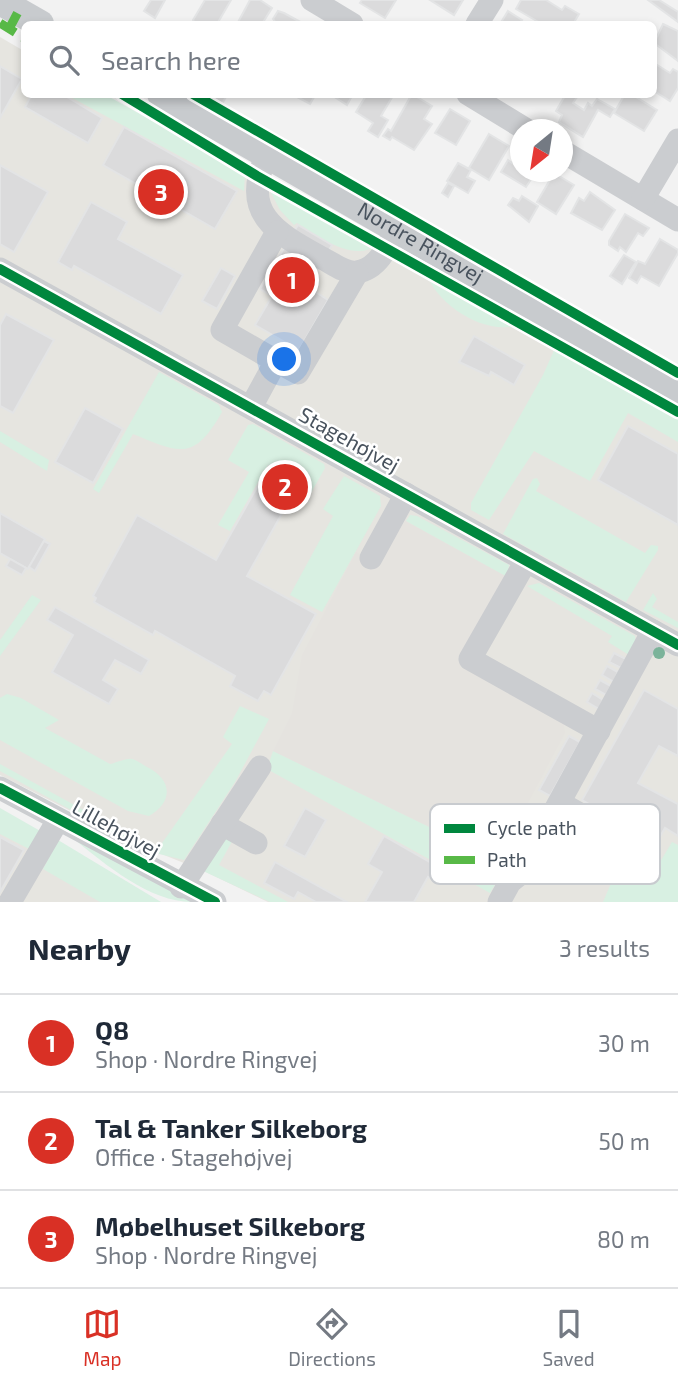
<!DOCTYPE html>
<html lang="en">
<head>
<meta charset="utf-8">
<style>
	:root { --surface:#fff; --page:#f6f6f7; --text:#1f2937; --muted:#747a83; --line:#e0e1e3; --accent:#d93025 }
	body { margin:0; font-family:"Exo 2",sans-serif; background:var(--page); color:var(--text) }
	.compass { position:absolute; left:510px; top:119px; width:63px; height:63px; border-radius:50%; background:var(--surface); box-shadow:0 4px 10px #0003; rotate:210deg }
	.you { position:absolute; left:285px; top:360px; width:24px; height:24px; margin:-18px; border:5px solid #fff; border-radius:50%; background:#1a73e8; box-shadow:0 0 0 10px #1a73e833 }
	.badge { display:grid; place-items:center; width:46px; height:46px; border-radius:50%; background:var(--accent); color:#fff; font-size:23px; font-weight:700 }
	.pin { position:absolute; translate:-50% -50%; border:4px solid #fff; box-shadow:0 2px 7px #0006 }
	.list { margin:0; padding:0; list-style:none }
	h2 { display:flex; justify-content:space-between; align-items:center; height:91px; margin:0; padding:0 28px; font-size:30px }
	h2 small { font-size:23px; font-weight:400; color:var(--muted) }
	.list li { display:grid; grid-template-columns:46px 1fr auto; gap:21px; align-items:center; box-sizing:border-box; height:98px; padding:0 28px; border-top:2px solid var(--line) }
	.list b { display:block; font-size:26px; white-space:nowrap }
	.list p { margin:0; font-size:23px; white-space:nowrap; color:var(--muted) }
	.list em { font-size:23px; font-style:normal; color:var(--muted) }
	.icon { flex:none; width:38px; height:38px; fill:none; stroke:currentColor; stroke-width:2; stroke-linecap:round; stroke-linejoin:round }
	.map { position:relative; flex:none; width:678px; height:902px; overflow:hidden }
	.search { position:absolute; background:var(--surface); box-shadow:0 4px 10px #0003; left:21px; right:21px; top:21px; height:77px; display:flex; align-items:center; gap:18px; box-sizing:border-box; padding:0 24px; border-radius:10px; color:var(--muted); font-size:26px }
	.sheet { height:385px; background:var(--surface) }
	nav { display:flex; justify-content:space-around; align-items:center; box-sizing:border-box; height:98px; border-top:2px solid var(--line); background:var(--surface); font-size:19px; color:var(--muted) }
	nav a { display:grid; justify-items:center; gap:4px }
	nav .on { color:var(--accent) }
	.map>svg:first-child { display:block }
</style>
</head>
<body>
<div class="map">
<svg width="678" height="902" viewBox="0 0 678 902">
	<rect width="100%" height="100%" fill="#f2f2f2"/>
	<g fill="#e6e5e0">
		<path d="M0,37L24,51V94L102,95L678,418V902H268L206,872L132,842L0,775Z"/>
		<path d="M0,812L151,902H0Z"/>
	</g>
	<g fill="#d8f0e2">
		<path d="M67,95H106L245,173L244,191Z"/>
		<path d="M267,185L377,246C350,262 319,236 297,223L294,225L280,210Z"/>
		<path d="M426,273L518,325C485,336 437,305 426,273Z"/>
		<path d="M556,346L678,414V442L628,413L590,481L534,451L489,520L471,510V503L543,375Z"/>
		<path d="M159,372L219,405L222,412C194,462 179,453 133,434L99,493L93,489Z"/>
		<path d="M253,424L324,464L325,468L307,500L295,494L300,483L268,465L230,531L218,525L249,472L228,460L248,425Z"/>
		<path d="M0,431L49,460L47,471L0,442Z"/>
		<path d="M344,476L380,496L381,506L322,612L290,595L333,516L323,509Z"/>
		<path d="M537,478L540,484L536,491L645,553L651,545L658,546V550L626,602L503,534L533,479Z"/>
		<path d="M410,515L417,516L509,565L507,577L406,521Z"/>
		<path d="M539,583L635,636L636,645L629,655L608,642L612,636L527,586Z"/>
		<path d="M653,593L657,599L652,607L678,622V628L643,610Z"/>
		<path d="M32,595L41,600L0,656V640Z"/>
		<path d="M7,694L21,698L59,720L45,728L110,764C116,763 126,758 132,759C137,760 143,765 147,767C172,779 174,802 149,816L128,811L0,740V698Z"/>
		<path d="M240,706L269,719L235,782L184,860L155,853L232,744L223,737Z"/>
		<path d="M273,751L497,860L504,848L518,855C509,870 498,878 490,893L267,769Z"/>
		<path d="M0,764L136,839L133,844L0,771Z"/>
		<path d="M0,808L42,832L33,851L0,834Z"/>
		<path d="M235,836L219,865L288,902H270L203,871L224,838Z"/>
		<path d="M74,839L192,902C150,902 106,865 74,839Z"/>
		<path d="M58,840L161,902H100L43,869Z"/>
		<path d="M672,842L678,845V902H603L612,881L596,868L607,846L654,872Z"/>
	</g>
	<path fill="#e5e3df" d="M405,521L507,577L458,662L563,720L565,733L498,860L273,751L292,713L302,655L356,552L378,564Z"/>
	<g fill="#dbdbdc" stroke="#e3e4e5" stroke-width="2">
		<path d="M151,0H165L155,18L144,11Z"/>
		<path d="M205,0H231L217,24H195L193,20Z"/>
		<path d="M250,0H260L272,8L262,24H237Z"/>
		<path d="M362,0H396L385,18L360,3Z"/>
		<path d="M430,0H463L454,15Z"/>
		<path d="M521,0H546L562,10L565,6L579,14L573,24H542L516,9Z"/>
		<path d="M648,0H659L678,12V22Z"/>
		<path d="M278,11L284,13L304,24H277L273,19Z"/>
		<path d="M508,11L522,20L519,24H500Z"/>
		<path d="M663,24L678,31V61L654,43Z"/>
		<path d="M654,63L670,73L673,69L678,72V88L670,101L654,91Z"/>
		<path d="M0,66L22,79L0,118Z"/>
		<path d="M32,94H62L102,118L88,143L25,107Z"/>
		<path d="M215,94H227V95L222,104L213,98Z"/>
		<path d="M298,94H316L310,104L297,97Z"/>
		<path d="M330,94H353L347,105Z"/>
		<path d="M367,94H394L381,116L388,120L378,137L368,131L373,123L356,112Z"/>
		<path d="M412,94L432,106L424,119L432,124L414,150L392,137L390,140L383,136L388,129L391,131Z"/>
		<path d="M566,94L577,97L573,103L584,110L588,103L592,106L597,99L615,109L610,117L598,110L583,137L559,122L562,115L556,111Z"/>
		<path d="M625,94H631L657,110L644,131L614,113Z"/>
		<path d="M450,109L470,121L456,145L435,133Z"/>
		<path d="M124,127L237,191L215,229L103,165Z"/>
		<path d="M489,134L509,146L489,180L469,168Z"/>
		<path d="M520,150V172H536L526,187L501,172L508,160L512,163Z"/>
		<path d="M458,163L471,170L467,177L475,181L468,193L447,181Z"/>
		<path d="M0,165L48,192L14,252L0,244Z"/>
		<path d="M554,173L574,185L556,214L537,202Z"/>
		<path d="M448,183L454,186L448,197L442,193Z"/>
		<path d="M590,192L615,210L602,230L571,213L579,198L584,201Z"/>
		<path d="M522,196L538,206L529,222L508,205L513,198L519,201Z"/>
		<path d="M91,202L127,222L118,239L183,275L161,314L74,266L72,270L58,262Z"/>
		<path d="M625,214L649,228L643,236L638,233L626,252L620,247L618,251L609,245V241Z"/>
		<path d="M298,225L332,245L308,285L274,265Z"/>
		<path d="M660,239L678,250V253L659,286L641,276L637,283L629,278L638,261L645,264Z"/>
		<path d="M624,255L636,262L622,284L610,276Z"/>
		<path d="M274,265L328,300L299,350L255,325L272,296L260,289Z"/>
		<path d="M221,268L235,276L217,309L202,301Z"/>
		<path d="M6,314L54,340L13,413L0,406V325Z"/>
		<path d="M474,336L525,365L514,385L491,372L489,376L459,362Z"/>
		<path d="M85,408L123,429L93,483L55,462Z"/>
		<path d="M628,426L678,454V525L598,480Z"/>
		<path d="M269,466L299,483L247,576L316,614L271,695L264,691L258,701L230,686L235,676L155,631L153,635L94,602L96,598L93,596L137,515L216,560Z"/>
		<path d="M0,513L45,539L28,569L0,553Z"/>
		<path d="M44,541L50,544L35,571L29,567Z"/>
		<path d="M10,559L26,568L22,575L6,566Z"/>
		<path d="M55,607L149,660L141,674L115,660L103,680L118,689L109,704L52,672L73,635L47,620Z"/>
		<path d="M614,653L626,659L621,668L609,662Z"/>
		<path d="M607,666L618,672L614,682L602,675Z"/>
		<path d="M600,680L611,686L606,695L595,689Z"/>
		<path d="M644,690L678,709V756L659,746L638,783L678,804V836L665,828L657,842L582,800Z"/>
		<path d="M592,693L603,700L599,709L587,702Z"/>
		<path d="M569,736L580,742L550,796L539,790Z"/>
		<path d="M305,808L326,820L305,857L284,846Z"/>
		<path d="M384,836L440,868L433,880L428,877L414,902H365L382,872L368,864Z"/>
		<path d="M0,837L24,850L0,892Z"/>
		<path d="M275,862L347,902H316L298,892L294,899L264,883Z"/>
	</g>
	<g fill="none" stroke-linecap="round" stroke-linejoin="round">
		<g stroke="#cbcdd0" stroke-width="23">
			<path d="M312,0L352,24"/>
			<path d="M477,24L492,0"/>
			<path d="M468,94L527,130"/>
			<path d="M562,151L678,220"/>
			<path d="M267,155C239,214 277,233 322,258C332,263 346,274 357,272C378,269 388,246 396,229"/>
			<path d="M643,199L678,140"/>
			<path d="M0,269L678,645"/>
			<path d="M276,361L298,373L357,273"/>
			<path d="M251,407L276,361L222,330L277,232"/>
			<path d="M371,558L406,494"/>
			<path d="M526,561L470,659L599,731"/>
			<path d="M0,788L215,902"/>
			<path d="M560,803L648,852"/>
			<path d="M222,824L256,843"/>
			<path d="M181,887L260,767"/>
			<path d="M10,902L58,820"/>
			<path d="M499,902L510,882L520,874L653,631"/>
		</g>
		<g stroke="#c8cbce" stroke-width="28">
			<path d="M0,1L40,24"/>
			<path id="s1" d="M161,94L678,391"/>
		</g>
		<g stroke="#58b947" stroke-width="9" stroke-dasharray="18 9" stroke-linecap="butt">
			<path d="M0,23L24,38"/>
			<path d="M9,29L18,12"/>
		</g>
		<g stroke="#fff" stroke-width="15">
			<g id="cycleway">
				<path d="M122,94L257,176L678,412"/>
				<path d="M193,94L678,373"/>
				<path d="M0,269L678,645"/>
				<path d="M0,788L215,902"/>
			</g>
		</g>
		<use href="#cycleway" stroke="#00873e" stroke-width="10"/>
	</g>
	<circle fill="#7bb39a" cx="659" cy="653" r="6"/>
	<g text-anchor="middle" stroke-width="5" stroke-linejoin="round" paint-order="stroke">
		<g font-size="21" fill="#49535e" stroke="#fff">
			<text dy="7" stroke="none"><textPath href="#s1" startOffset="299">Nordre Ringvej</textPath></text>
			<text transform="translate(349 440) rotate(29)" y="7">Stagehøjvej</text>
			<text transform="translate(116 829) rotate(29)" y="7">Lillehøjvej</text>
		</g>
	</g>
	<rect x="430" y="804" width="230" height="80" rx="10" fill="#fff" stroke="#c8cbcf" stroke-width="2"/>
	<rect x="444" y="824" width="31" height="9" fill="#00873e"/>
	<rect x="444" y="856" width="31" height="8" fill="#58b947"/>
	<g font-size="19" fill="#49535e">
		<text x="487" y="835">Cycle path</text>
		<text x="487" y="867">Path</text>
	</g>
</svg>
<svg class="compass" viewBox="-18 -18 36 36"><path d="M0-13l5 13h-10z" fill="#e53935"/><path d="M0 13l5-13h-10z" fill="#747a83"/></svg>
<div class="you"></div>
<div class="pin badge" style="left:292px;top:280px">1</div>
<div class="pin badge" style="left:285px;top:487px">2</div>
<div class="pin badge" style="left:161px;top:192px">3</div>
<div class="search"><svg class="icon" aria-label="search" viewBox="0 0 24 24"><circle cx="10" cy="10" r="6"/><path d="M15 15l6 6"/></svg>Search here</div>
</div>
<section class="sheet">
<h2>Nearby<small>3 results</small></h2>
<ul class="list">
<li><span class="badge">1</span><div><b>Q8</b><p>Shop · Nordre Ringvej</p></div><em>30 m</em></li>
<li><span class="badge">2</span><div><b>Tal &amp; Tanker Silkeborg</b><p>Office · Stagehøjvej</p></div><em>50 m</em></li>
<li><span class="badge">3</span><div><b>Møbelhuset Silkeborg</b><p>Shop · Nordre Ringvej</p></div><em>80 m</em></li>
</ul>
</section>
<nav>
<a class="on"><svg class="icon" aria-label="map" viewBox="0 0 24 24"><path d="M3 6l6-2 6 2 6-2v14l-6 2-6-2-6 2zM9 4v14M15 6v14"/></svg>Map</a>
<a><svg class="icon" aria-label="directions" viewBox="0 0 24 24"><path d="M12 3l9 9-9 9-9-9zM9 14v-3h6M13 9l2 2-2 2"/></svg>Directions</a>
<a><svg class="icon" aria-label="saved" viewBox="0 0 24 24"><path d="M7 4h10v16l-5-4-5 4z"/></svg>Saved</a>
</nav>
</body>
</html>
